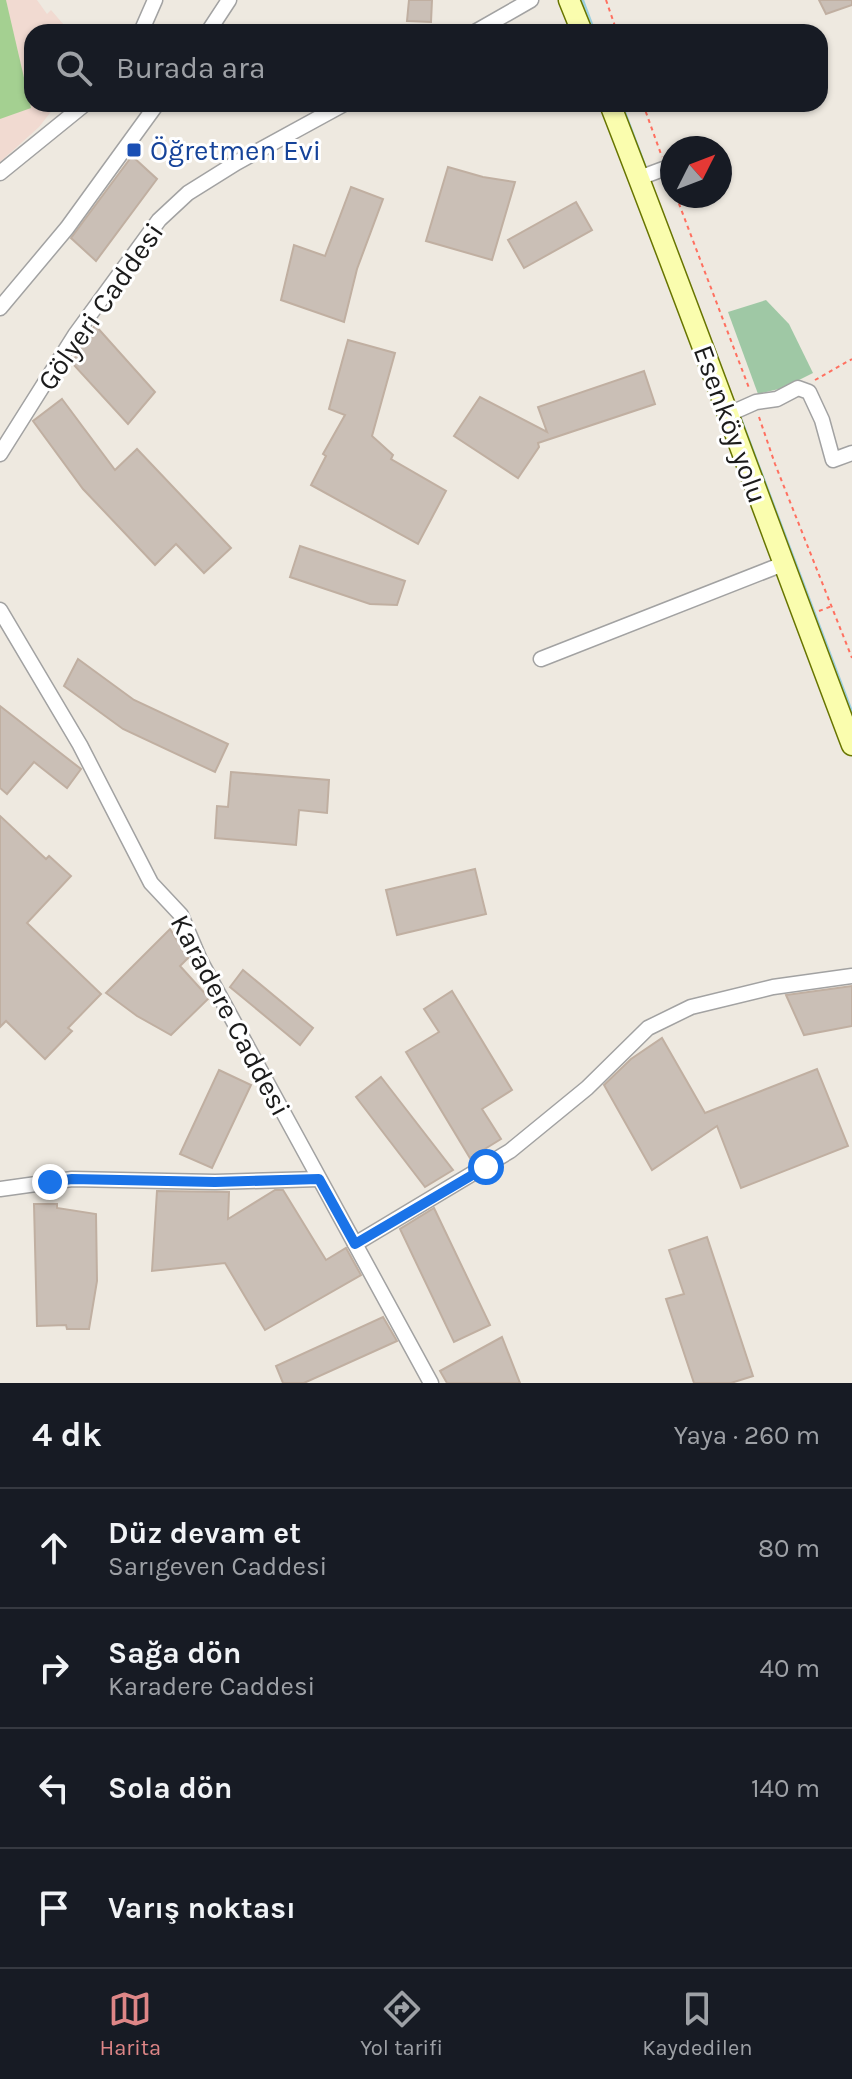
<!DOCTYPE html>
<html lang="tr">
<head>
<meta charset="utf-8">
<style>
	:root { --surface:#171b24; --page:#242831; --text:#f1f3f6; --muted:#9ea1a6; --line:#363941; --accent:#de8687 }
	body { margin:0; font-family:Karla,sans-serif; background:var(--page); color:var(--text) }
	.compass { position:absolute; left:660px; top:136px; width:72px; height:72px; border-radius:50%; background:var(--surface); box-shadow:0 2px 6px #0004; rotate:48deg }
	.stop { position:absolute; width:24px; height:24px; margin:-18px; border:6px solid #1a73e8; border-radius:50%; background:#fff }
	.stop.end { background:#1a73e8; border-color:#fff; box-shadow:0 2px 8px #0008 }
	.list { margin:0; padding:0; list-style:none }
	h2 { display:flex; justify-content:space-between; align-items:center; height:104px; margin:0; padding:0 32px; font-size:34px }
	h2 small { font-size:26px; font-weight:400; color:var(--muted) }
	.list li { display:grid; grid-template-columns:52px 1fr auto; gap:24px; align-items:center; box-sizing:border-box; height:120px; padding:0 32px; border-top:2px solid var(--line) }
	.list b { display:block; font-size:30px; white-space:nowrap }
	.list p { margin:0; font-size:26px; white-space:nowrap; color:var(--muted) }
	.list em { font-size:26px; font-style:normal; color:var(--muted) }
	.icon { flex:none; width:44px; height:44px; fill:none; stroke:currentColor; stroke-width:2; stroke-linecap:round; stroke-linejoin:round }
	.map { position:relative; flex:none; width:852px; height:1383px; overflow:hidden }
	.search { position:absolute; background:var(--surface); box-shadow:0 2px 6px #0004; left:24px; right:24px; top:24px; height:88px; display:flex; align-items:center; gap:20px; box-sizing:border-box; padding:0 28px; border-radius:24px; color:var(--muted); font-size:30px }
	.sheet { height:584px; background:var(--surface) }
	nav { display:flex; justify-content:space-around; align-items:center; box-sizing:border-box; height:112px; border-top:2px solid var(--line); background:var(--surface); font-size:22px; color:var(--muted) }
	nav a { display:grid; justify-items:center; gap:4px }
	nav .on { color:var(--accent) }
	.map>svg:first-child { display:block }
</style>
</head>
<body>
<div class="map">
<svg width="852" height="1383" viewBox="0 0 852 1383">
	<rect width="100%" height="100%" fill="#eee9e0"/>
	<path fill="#f1dad1" d="M0,0H37L47,14L51,10L70,32H32V104H57L39,127L0,162Z"/>
	<path fill="#a4d091" d="M0,0H6L31,108L0,119Z"/>
	<path fill="#9fc8a5" d="M766,300L789,324L813,373L783,388L758,394L728,312Z"/>
	<g fill="none" stroke-linecap="round" stroke-linejoin="round">
		<g stroke="#9cd0df" stroke-width="4">
			<path d="M582,0L594,32"/>
			<path d="M621,104L647,173"/>
			<path d="M738,413L852,714"/>
		</g>
	</g>
	<g fill="#cabfb6" stroke="#c0afa1" stroke-width="2">
		<path d="M409,0H432L431,22L407,21Z"/>
		<path d="M819,0H852V5L826,14Z"/>
		<path d="M132,156L157,179L96,261L71,238Z"/>
		<path d="M448,167L483,177L515,182L492,260L426,241Z"/>
		<path d="M351,187L383,199L357,269L344,322L281,300L294,245L325,256Z"/>
		<path d="M576,202L592,230L524,268L508,240Z"/>
		<path d="M95,325L155,392L128,424L72,363Z"/>
		<path d="M348,340L395,353L372,436L393,455L391,459L446,491L418,544L311,485L326,456L323,454L345,415L329,409Z"/>
		<path d="M644,371L655,404L538,443L539,447L518,478L454,436L480,397L547,432L538,407Z"/>
		<path d="M62,399L115,470L137,449L231,548L204,573L176,544L155,565L83,489L33,421Z"/>
		<path d="M300,546L405,581L397,605L370,604L290,577Z"/>
		<path d="M78,659L134,700L228,744L215,772L123,729L64,686Z"/>
		<path d="M0,706L81,769L67,788L34,762L7,794L0,788Z"/>
		<path d="M231,772L329,780L327,813L299,810L296,845L215,838L217,806L228,807Z"/>
		<path d="M0,816L46,859L49,856L71,876L27,923L101,994L68,1028L72,1031L45,1059L6,1021L0,1027Z"/>
		<path d="M475,869L486,914L397,935L386,890Z"/>
		<path d="M170,929L188,958L180,966L209,998L171,1035L137,1016L106,993Z"/>
		<path d="M243,970L313,1028L300,1045L230,987Z"/>
		<path d="M852,986V1026L804,1035L786,995Z"/>
		<path d="M452,991L512,1090L482,1109L501,1139L470,1158L406,1052L439,1032L424,1009Z"/>
		<path d="M662,1038L705,1113L817,1069L848,1146L741,1188L717,1126L652,1170L604,1085L631,1059Z"/>
		<path d="M219,1070L251,1085L212,1168L180,1154Z"/>
		<path d="M381,1077L453,1170L425,1187L356,1097Z"/>
		<path d="M275,1190H283L326,1260L346,1248L361,1275L265,1330L225,1263L152,1271L157,1191L229,1192L228,1219Z"/>
		<path d="M34,1204H57V1208L96,1214L97,1281L89,1329H67L66,1325L37,1326Z"/>
		<path d="M434,1208L490,1325L454,1342L400,1229Z"/>
		<path d="M707,1237L753,1376L731,1383H694L666,1299L684,1294L669,1250Z"/>
		<path d="M383,1317L397,1341L304,1383H283L276,1366Z"/>
		<path d="M502,1337L520,1383H447L440,1371Z"/>
	</g>
	<g fill="none" stroke-linecap="round" stroke-linejoin="round">
		<g stroke="#a2a2a2" stroke-width="17">
			<g id="street">
				<path d="M141,32L155,0"/>
				<path d="M208,32L229,0"/>
				<path d="M475,32L531,0"/>
				<path d="M0,173L85,104"/>
				<path d="M639,178L666,168"/>
				<path d="M0,308L67,228L157,104"/>
				<path d="M729,414L756,402L777,399L798,388L809,392L822,420L833,460L852,453"/>
				<path d="M0,454L75,335L159,220L188,193L236,163L344,104"/>
				<path d="M0,610L80,745L151,883L181,915L200,960L431,1383"/>
				<path d="M541,659L783,564"/>
				<path d="M0,1189L72,1179L215,1182L319,1179"/>
				<path d="M355,1244L510,1151L587,1088L648,1028L691,1007L773,987L852,976"/>
			</g>
		</g>
		<g stroke="#687500" stroke-width="23">
			<g id="secondary">
				<path d="M569,0L582,32"/>
				<path d="M610,104C693,317 771,531 852,745"/>
			</g>
		</g>
		<g stroke="#ff7060" stroke-width="2" stroke-dasharray="4 4" stroke-linecap="butt">
			<path d="M606,0L617,32"/>
			<path d="M643,104L662,157"/>
			<path d="M676,196L749,388"/>
			<path d="M815,380L852,359"/>
			<path d="M759,417L775,464L852,658"/>
			<path d="M819,611L832,606"/>
		</g>
		<use href="#street" stroke="#fff" stroke-width="14"/>
		<use href="#secondary" stroke="#fafdae" stroke-width="20"/>
	</g>
	<g fill="none" stroke-linecap="round" stroke-linejoin="round">
		<path stroke="#1a73e8" stroke-width="10" d="M50,1182L72,1179L215,1182L319,1179L355,1244L486,1167"/>
	</g>
	<rect fill="#1a4fb4" stroke="#fff" stroke-width="3" x="126" y="142" width="16" height="16" rx="4"/>
	<g text-anchor="middle" stroke-width="6" stroke-linejoin="round" paint-order="stroke">
		<g font-size="28" fill="#164399" stroke="#fff" text-anchor="start">
			<text x="150" y="160">Öğretmen Evi</text>
		</g>
		<g font-size="28" fill="#1b1b1b" stroke="#fff">
			<text transform="translate(100 306) rotate(-55)" y="10">Gölyeri Caddesi</text>
			<text transform="translate(731 424) rotate(70)" y="10">Esenköy yolu</text>
			<text transform="translate(231 1015) rotate(62)" y="10">Karadere Caddesi</text>
		</g>
	</g>
</svg>
<svg class="compass" viewBox="-18 -18 36 36"><path d="M0-13l5 13h-10z" fill="#e53935"/><path d="M0 13l5-13h-10z" fill="#9ea1a6"/></svg>
<div class="stop" style="left:486px;top:1167px"></div>
<div class="stop end" style="left:50px;top:1182px"></div>
<div class="search"><svg class="icon" aria-label="search" viewBox="0 0 24 24"><circle cx="10" cy="10" r="6"/><path d="M15 15l6 6"/></svg>Burada ara</div>
</div>
<section class="sheet">
<h2>4 dk<small>Yaya · 260 m</small></h2>
<ul class="list">
<li><svg class="icon" aria-label="ahead" viewBox="0 0 24 24"><path d="M12 20V5M6 11l6-6 6 6"/></svg><div><b>Düz devam et</b><p>Sarıgeven Caddesi</p></div><em>80 m</em></li>
<li><svg class="icon" aria-label="right" viewBox="0 0 24 24"><path d="M7 20v-9h11M14 6l5 5-5 5"/></svg><div><b>Sağa dön</b><p>Karadere Caddesi</p></div><em>40 m</em></li>
<li><svg class="icon" aria-label="left" viewBox="0 0 24 24"><path d="M17 20v-9H6M10 6l-5 5 5 5"/></svg><div><b>Sola dön</b></div><em>140 m</em></li>
<li><svg class="icon" aria-label="arrive" viewBox="0 0 24 24"><path d="M6 21V4h12l-3 4 3 4H6"/></svg><div><b>Varış noktası</b></div></li>
</ul>
</section>
<nav>
<a class="on"><svg class="icon" aria-label="map" viewBox="0 0 24 24"><path d="M3 6l6-2 6 2 6-2v14l-6 2-6-2-6 2zM9 4v14M15 6v14"/></svg>Harita</a>
<a><svg class="icon" aria-label="directions" viewBox="0 0 24 24"><path d="M12 3l9 9-9 9-9-9zM9 14v-3h6M13 9l2 2-2 2"/></svg>Yol tarifi</a>
<a><svg class="icon" aria-label="saved" viewBox="0 0 24 24"><path d="M7 4h10v16l-5-4-5 4z"/></svg>Kaydedilen</a>
</nav>
</body>
</html>
